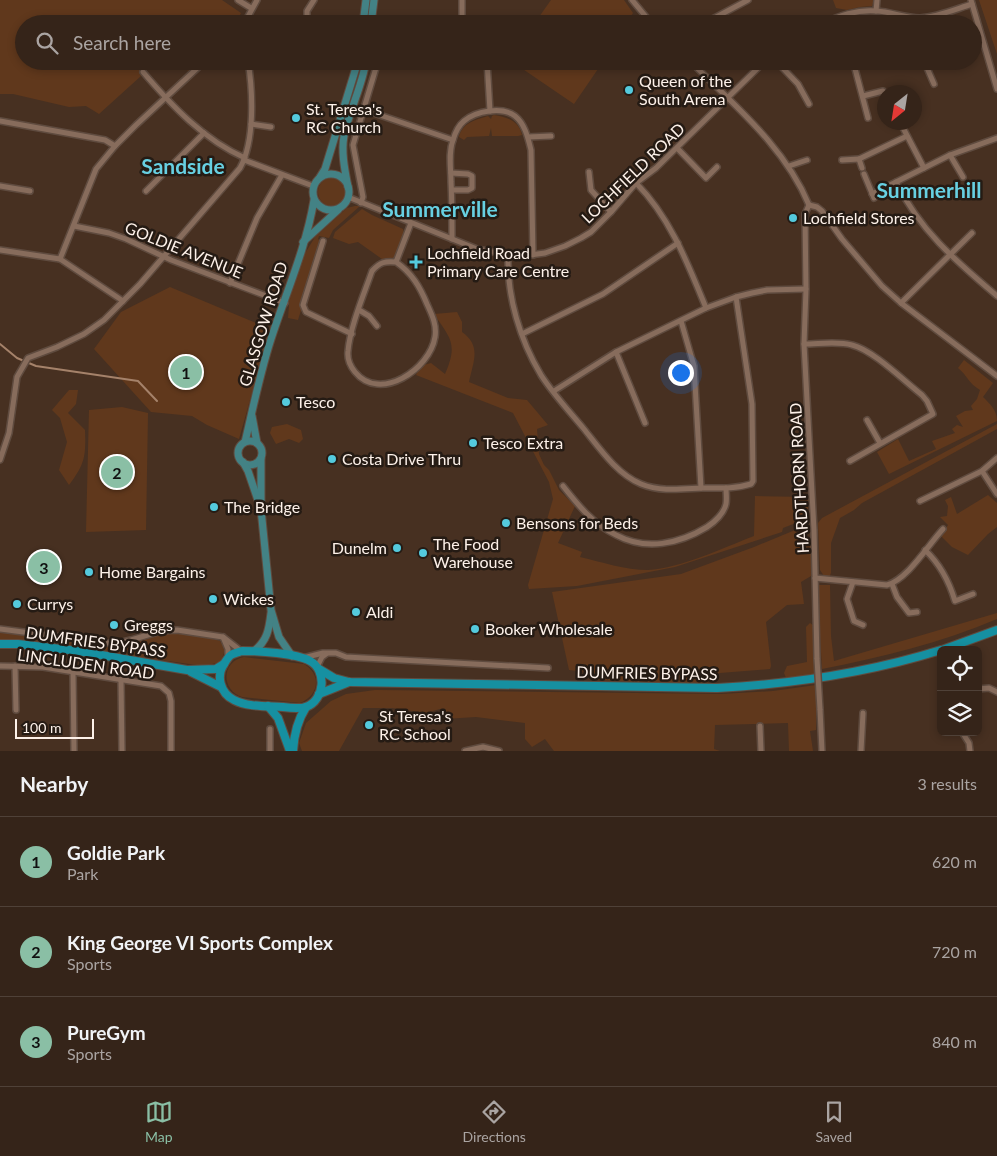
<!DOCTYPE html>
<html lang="en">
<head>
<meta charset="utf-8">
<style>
	:root { --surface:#352419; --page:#403026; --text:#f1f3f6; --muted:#aaa4a2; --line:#4f4138; --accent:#8abfa5 }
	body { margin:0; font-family:Lato,sans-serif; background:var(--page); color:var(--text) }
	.controls { position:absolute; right:15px; bottom:15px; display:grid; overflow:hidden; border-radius:8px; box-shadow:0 2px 8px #0003 }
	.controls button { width:45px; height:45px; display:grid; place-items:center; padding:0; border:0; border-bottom:1px solid var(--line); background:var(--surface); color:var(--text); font:25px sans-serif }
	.compass { position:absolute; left:877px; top:85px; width:45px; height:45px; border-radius:50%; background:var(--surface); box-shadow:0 2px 8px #0003; rotate:210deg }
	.scale { position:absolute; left:15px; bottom:12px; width:79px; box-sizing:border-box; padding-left:5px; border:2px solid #fdf1e9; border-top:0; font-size:14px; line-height:18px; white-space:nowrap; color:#fdf1e9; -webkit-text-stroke:4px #251b14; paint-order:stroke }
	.you { position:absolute; left:680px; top:372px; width:18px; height:18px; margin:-12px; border:4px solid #fff; border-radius:50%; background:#1a73e8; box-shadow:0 0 0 8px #1a73e833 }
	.badge { display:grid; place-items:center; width:32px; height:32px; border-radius:50%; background:var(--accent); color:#111; font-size:16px; font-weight:700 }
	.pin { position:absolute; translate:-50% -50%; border:2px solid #fff; box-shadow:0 1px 5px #0006 }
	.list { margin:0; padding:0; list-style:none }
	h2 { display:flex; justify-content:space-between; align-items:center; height:65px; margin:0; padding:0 20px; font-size:21px }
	h2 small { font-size:16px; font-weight:400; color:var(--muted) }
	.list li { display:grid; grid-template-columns:32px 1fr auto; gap:15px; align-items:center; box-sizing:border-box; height:90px; padding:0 20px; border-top:1px solid var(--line) }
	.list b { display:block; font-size:19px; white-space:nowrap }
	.list p { margin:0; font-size:16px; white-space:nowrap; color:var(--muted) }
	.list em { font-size:16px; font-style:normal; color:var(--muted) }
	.icon { flex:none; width:28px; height:28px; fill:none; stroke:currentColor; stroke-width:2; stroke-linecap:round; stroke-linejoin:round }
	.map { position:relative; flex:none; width:997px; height:751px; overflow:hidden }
	.search { position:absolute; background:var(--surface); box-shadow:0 2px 8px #0003; left:15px; right:15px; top:15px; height:55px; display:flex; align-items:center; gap:12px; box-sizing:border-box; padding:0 18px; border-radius:28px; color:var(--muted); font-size:19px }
	.sheet { height:335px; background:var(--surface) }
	nav { display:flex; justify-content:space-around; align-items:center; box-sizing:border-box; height:70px; border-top:1px solid var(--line); background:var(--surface); font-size:14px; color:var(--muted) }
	nav a { display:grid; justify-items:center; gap:2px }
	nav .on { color:var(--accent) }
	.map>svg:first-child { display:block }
</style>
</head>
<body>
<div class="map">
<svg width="997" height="751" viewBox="0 0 997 751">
	<rect width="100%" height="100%" fill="#473021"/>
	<g fill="#60381c">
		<path d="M0,0H222L241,13L236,24H24V61H198L188,71L180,61L147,66L139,73L141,76L99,114L86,106L69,107L13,94H0Z"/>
		<path d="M551,0H624L633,13L626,24H534Z"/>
		<path d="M833,0H874L872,6L860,7L847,10L836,8Z"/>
		<path d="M979,0H997V54Z"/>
		<path d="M867,15C878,14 908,15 914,24H870Z"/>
		<path d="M511,61H606L600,70L598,69L574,104Z"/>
		<path d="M494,115C507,117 519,121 522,135L518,136H492L491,128L489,136L467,137L464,140L459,137C462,123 475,120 488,116L491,119L492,116Z"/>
		<circle cx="332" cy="192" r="14"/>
		<path d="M355,206H360L333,230L329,238L319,236L318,239L321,242V245L298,320L288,318L289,305L288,304L301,260L315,237L347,208Z"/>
		<path d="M362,209L372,215L403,229L404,233L394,258L382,259L358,242L349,244L333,238L335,232Z"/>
		<path d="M170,287L270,329L239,439L207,425L192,416L151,412L94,349L121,312Z"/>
		<path d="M457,312L462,322V332C482,346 473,362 469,382L508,398L527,400L548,425L537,429L539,454L544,465L549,470L559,490L575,506L558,543L582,552L580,557C602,562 625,570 648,570C681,568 723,548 754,536L755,496L808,497V509L803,510L801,521L783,528L782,532L675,567L577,586L529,589L528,585L553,499L549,482L513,413L416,375L420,366L431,363L445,374C458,344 451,339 434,314Z"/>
		<path d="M964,360L993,383L983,397C990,404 997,410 997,421L889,474L877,452L898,439L909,461L936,449L932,441L955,433L952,429L957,425L963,427L956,416L965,411L973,410L971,406L977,399L980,390C968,383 968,376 958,368Z"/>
		<path d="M69,390H78L76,404L68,413L85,430C86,456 85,464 69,485L59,470L67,442L60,418L52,410Z"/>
		<path d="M122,407L148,413L146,530L86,532L89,410Z"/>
		<path d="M287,424L301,430L303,439L299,443L289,439L276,444L270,433L272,427Z"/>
		<path d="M997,424V429L862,503L854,510L840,518L831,543V573L829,578L824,576L820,570L818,523L822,518Z"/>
		<path d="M988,495L997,503V527L988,534L968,555L952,547L941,536L948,525L940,517L947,516L948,506L945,500L951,497L957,514Z"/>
		<path d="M800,528L811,542V576L801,582L804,604L787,605L766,622L771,666L770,669L707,674L710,679L707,684L695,685L596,680V673L569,670L552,592L681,574L754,547Z"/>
		<path d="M817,585H830L831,636L834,661L997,613V619C941,643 882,657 822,669Z"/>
		<path d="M810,623L814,626V675L787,680L784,673L787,666L807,662L806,627Z"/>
		<path d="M0,632L117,648L163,633H176L199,635L220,641C226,649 225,653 220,662L204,666L131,656L76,645L0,639Z"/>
		<path d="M244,657L304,664C322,675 319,695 300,703L242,697C220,689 222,661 244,657Z"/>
		<path d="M816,685V730L810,731L813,751H789L788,723L715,725L714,749L720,751H554L545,739L532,747L525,739V723L476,717L444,719L440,709L426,713L392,708H363L339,751H302L299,743L306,723L331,701L346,694L375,690L721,694L773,691Z"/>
	</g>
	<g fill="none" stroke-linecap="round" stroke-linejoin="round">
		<path stroke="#a5826a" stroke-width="2" d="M0,344L17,358L36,366L138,381L157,401"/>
		<g stroke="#5f4b3f" stroke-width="8">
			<g id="minor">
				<path d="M238,0L251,8"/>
				<path d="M632,0L652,24"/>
				<path d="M971,0L997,89"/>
				<path d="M876,11L877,0"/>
				<path d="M462,23V0"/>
				<path d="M244,24L257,0"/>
				<path d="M307,24V11L314,0"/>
				<path d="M393,24L400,20L471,24"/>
				<path d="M703,24L748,0"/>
				<path d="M821,24C839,16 857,9 877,11C891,12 906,18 920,18C938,17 956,9 972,4"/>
				<path d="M487,61L490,111"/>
				<path d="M690,61C734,105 785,147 809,205"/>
				<path d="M776,61L798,84L809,104"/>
				<path d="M853,61L868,118"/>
				<path d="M924,61L934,84"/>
				<path d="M428,62V61"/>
				<path d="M143,72C172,106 204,140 245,158"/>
				<path d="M863,96L883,91"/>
				<path d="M365,110L453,140"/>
				<path d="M0,121L105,140L115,146"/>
				<path d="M900,122L924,168"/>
				<path d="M251,124L271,127"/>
				<path d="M528,137L551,136"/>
				<path d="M677,148L706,178L717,167"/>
				<path d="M950,155L963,177"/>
				<path d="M244,160L313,186"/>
				<path d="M842,160L859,159"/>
				<path d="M789,166L807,160"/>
				<path d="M862,168L859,159L907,136"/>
				<path d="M589,172L591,190L611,212"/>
				<path d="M451,173L468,174L472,176V188L468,190H452"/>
				<path d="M864,174L874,198"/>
				<path d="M896,182C921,232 956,261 997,296"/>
				<path d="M636,183C670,217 688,264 706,308"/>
				<path d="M0,186L30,191"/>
				<path d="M146,191L204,133"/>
				<path d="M872,194L950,155L997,138"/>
				<path d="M348,197L477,249L508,255L522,256L545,253L565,246L581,238L591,232L611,212L636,183L656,168L765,61"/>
				<path d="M361,203L363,197L353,145L378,61"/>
				<path d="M809,205L805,214L806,289L804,344L814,530L817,659"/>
				<path d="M809,205L817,207L822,211L842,239L882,286L901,303L997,376"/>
				<path d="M74,226L109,233L126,239L171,260L285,303"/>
				<path d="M452,239C452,220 452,201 451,182C451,168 448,153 453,140C455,133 458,126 464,121C476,111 502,106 515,116C525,124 528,138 531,150L533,255"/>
				<path d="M323,241L303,305L306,312L352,334"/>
				<path d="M0,250L60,259L123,301"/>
				<path d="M508,255C507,297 520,340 541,375C553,394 570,412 584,429C600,449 617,474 641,484C661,492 681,489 702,488C718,488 735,489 751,484L753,481L752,404L736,297"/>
				<path d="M60,259L96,169L115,146L136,125L205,61"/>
				<path d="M396,262C412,273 420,287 427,304C432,315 437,325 435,337C430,369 380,403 355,372C350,366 347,359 348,351C350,327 364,294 372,271C380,262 385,261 396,262L411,223"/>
				<path d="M230,283L257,218L282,175"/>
				<path d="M901,303L972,233"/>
				<path d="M359,310L369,316L377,326"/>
				<path d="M681,321L694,366L701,488"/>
				<path d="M522,334L603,294L678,243"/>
				<path d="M804,344C819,344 838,341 852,345C873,350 904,381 922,395L927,401L933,414L850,461"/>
				<path d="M616,352L645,423"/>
				<path d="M554,391L616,352L706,308L736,297L752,293L767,290L806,289"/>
				<path d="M867,420L880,443"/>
				<path d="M0,460L9,433L17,377L28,358L57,347L84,334L104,320L140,284L240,168C255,141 253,92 248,61"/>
				<path d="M982,471L997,494"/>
				<path d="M563,486C578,505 593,524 616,535C646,551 679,544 707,527C715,522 724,513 726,504C727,499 726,493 726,488"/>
				<path d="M920,501L982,471L997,458"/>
				<path d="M925,550C940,564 949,581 955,601L973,594"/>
				<path d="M815,578L887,585C908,579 928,545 943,529"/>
				<path d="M853,582L847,599L854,621L863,625"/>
				<path d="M892,584L897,597L909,613L917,612"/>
				<path d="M0,629L115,644L131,640L161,631L177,630L223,637L241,651"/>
				<path d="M223,637L228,649V657"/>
				<path d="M303,658L323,653H336L346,657L548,668"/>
				<path d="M0,666L43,667L161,686L169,693L171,701V751"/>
				<path d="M15,666L16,710"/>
				<path d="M317,667L322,657L326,654"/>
				<path d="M73,672L74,751"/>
				<path d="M121,680L122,751"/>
				<path d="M978,689L989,688L997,692"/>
				<path d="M820,709L822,751"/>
				<path d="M760,726L761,751"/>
				<path d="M962,732L969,743L970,751"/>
				<path d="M270,751V729"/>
				<path d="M465,751L483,747L499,751"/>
				<path d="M861,751L863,713"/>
			</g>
		</g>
		<g stroke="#5f4b3f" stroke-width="9">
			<g id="major">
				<path d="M363,24L366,0"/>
				<path d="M371,24L374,0"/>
				<circle cx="331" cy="192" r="18"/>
				<path d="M320,177L325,169L358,61"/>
				<path d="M348,187C345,171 341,153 344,136C349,111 362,87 366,61"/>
				<path d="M303,242L338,210"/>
				<path d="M252,416L257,443"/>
				<circle cx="250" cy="453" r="12"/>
				<path d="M245,442C253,408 260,373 271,339C286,293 306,248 314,200"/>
				<path d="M261,459V506"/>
				<path d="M243,462L248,471L261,509L271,610L279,637L292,656"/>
				<path d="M254,651C267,641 269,630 271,613"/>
			</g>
		</g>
		<g stroke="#5f4b3f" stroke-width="10">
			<g id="highway">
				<path d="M0,644H18L78,651L187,670L216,669L224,664"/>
				<path d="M942,650L997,630"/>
				<path d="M242,651C258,651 296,653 310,661C327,670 325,700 306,707C299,709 290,708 283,707C268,706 247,707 234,700C220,693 216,676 224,664C226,661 228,657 231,655C234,653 239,652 242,651Z"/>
				<path d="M319,669L334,678L349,682L717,688C794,684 867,673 941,650"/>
				<path d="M191,672L221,687"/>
				<path d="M319,694L349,682"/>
				<path d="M268,706L278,718L290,751"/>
				<path d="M293,751C294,734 297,721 306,707"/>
			</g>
		</g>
		<use href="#minor" stroke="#876c5c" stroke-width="5"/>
		<use href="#major" stroke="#438285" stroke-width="7"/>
		<use href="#highway" stroke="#1690a1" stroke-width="8"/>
		<g stroke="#5f4b3f" stroke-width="8" stroke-linecap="butt">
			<path id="minor-bridge" d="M817,659L820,709"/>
		</g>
		<use href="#minor-bridge" stroke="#876c5c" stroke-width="5"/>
	</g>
	<g fill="#54cadd" stroke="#251b14" stroke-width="2">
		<circle cx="629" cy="90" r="5"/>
		<circle cx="296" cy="118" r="5"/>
		<circle cx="793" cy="218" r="5"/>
		<path d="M413.5 254.5h5v5h5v5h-5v5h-5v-5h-5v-5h5z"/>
		<circle cx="286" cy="402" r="5"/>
		<circle cx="473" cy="443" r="5"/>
		<circle cx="332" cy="459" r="5"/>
		<circle cx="214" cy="507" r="5"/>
		<circle cx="506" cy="523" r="5"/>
		<circle cx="397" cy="548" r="5"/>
		<circle cx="423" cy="553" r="5"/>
		<circle cx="89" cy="572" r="5"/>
		<circle cx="213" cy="599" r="5"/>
		<circle cx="17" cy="604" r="5"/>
		<circle cx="356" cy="612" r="5"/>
		<circle cx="114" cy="625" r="5"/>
		<circle cx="475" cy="629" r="5"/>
		<circle cx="369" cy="725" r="5"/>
	</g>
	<g text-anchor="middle" stroke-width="5" stroke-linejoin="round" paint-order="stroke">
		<g font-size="16" fill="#fdf1e9" stroke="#251b14" text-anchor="start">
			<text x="639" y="87">Queen of the<tspan x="639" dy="18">South Arena</tspan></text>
			<text x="306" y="115">St. Teresa's<tspan x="306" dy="18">RC Church</tspan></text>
			<text x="803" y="224">Lochfield Stores</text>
			<text x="427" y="259">Lochfield Road<tspan x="427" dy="18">Primary Care Centre</tspan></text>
			<text x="296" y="408">Tesco</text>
			<text x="483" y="449">Tesco Extra</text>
			<text x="342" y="465">Costa Drive Thru</text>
			<text x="224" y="513">The Bridge</text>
			<text x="516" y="529">Bensons for Beds</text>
			<text x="433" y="550">The Food<tspan x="433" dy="18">Warehouse</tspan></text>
			<text x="387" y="554" text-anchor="end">Dunelm</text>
			<text x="99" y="578">Home Bargains</text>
			<text x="223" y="605">Wickes</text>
			<text x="27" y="610">Currys</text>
			<text x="366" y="618">Aldi</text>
			<text x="124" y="631">Greggs</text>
			<text x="485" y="635">Booker Wholesale</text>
			<text x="379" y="722">St Teresa's<tspan x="379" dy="18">RC School</tspan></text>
		</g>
		<g font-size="16" fill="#fdf1e9" stroke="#251b14">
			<text transform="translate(633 173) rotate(-44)" y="6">LOCHFIELD ROAD</text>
			<text transform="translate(184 250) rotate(22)" y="6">GOLDIE AVENUE</text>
			<text transform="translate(263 324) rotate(-73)" y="6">GLASGOW ROAD</text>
			<text transform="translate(799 478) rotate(-93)" y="6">HARDTHORN ROAD</text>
			<text transform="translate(96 642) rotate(8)" y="6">DUMFRIES BYPASS</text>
			<text transform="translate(86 664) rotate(8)" y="6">LINCLUDEN ROAD</text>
			<text transform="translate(647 673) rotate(1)" y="6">DUMFRIES BYPASS</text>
		</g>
		<g font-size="21" font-weight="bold" fill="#67d0e2" stroke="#251b14">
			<text x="183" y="174">Sandside</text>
			<text x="929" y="198">Summerhill</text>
			<text x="440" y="217">Summerville</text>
		</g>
	</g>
</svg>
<div class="controls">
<button><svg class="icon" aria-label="locate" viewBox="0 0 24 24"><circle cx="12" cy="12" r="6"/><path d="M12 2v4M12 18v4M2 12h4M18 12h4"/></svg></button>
<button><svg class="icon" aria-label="layers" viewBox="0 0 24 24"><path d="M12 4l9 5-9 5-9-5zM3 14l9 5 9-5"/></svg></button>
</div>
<svg class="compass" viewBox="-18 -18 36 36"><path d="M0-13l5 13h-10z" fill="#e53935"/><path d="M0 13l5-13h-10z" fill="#aaa4a2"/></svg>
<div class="scale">100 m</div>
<div class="you"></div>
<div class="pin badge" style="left:186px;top:372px">1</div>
<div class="pin badge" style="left:117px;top:472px">2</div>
<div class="pin badge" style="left:44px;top:567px">3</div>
<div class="search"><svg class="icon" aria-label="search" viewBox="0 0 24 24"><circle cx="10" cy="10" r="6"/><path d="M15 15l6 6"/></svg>Search here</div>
</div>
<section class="sheet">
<h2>Nearby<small>3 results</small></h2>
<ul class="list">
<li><span class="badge">1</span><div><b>Goldie Park</b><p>Park</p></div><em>620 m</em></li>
<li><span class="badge">2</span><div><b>King George VI Sports Complex</b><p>Sports</p></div><em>720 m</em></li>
<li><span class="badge">3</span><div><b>PureGym</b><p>Sports</p></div><em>840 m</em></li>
</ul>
</section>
<nav>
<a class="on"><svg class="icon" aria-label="map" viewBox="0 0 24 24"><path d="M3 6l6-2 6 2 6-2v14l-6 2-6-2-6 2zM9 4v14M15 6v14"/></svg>Map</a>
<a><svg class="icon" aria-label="directions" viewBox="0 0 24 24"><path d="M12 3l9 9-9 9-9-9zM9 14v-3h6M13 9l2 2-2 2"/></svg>Directions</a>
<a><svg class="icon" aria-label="saved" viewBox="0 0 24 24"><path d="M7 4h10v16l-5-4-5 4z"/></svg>Saved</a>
</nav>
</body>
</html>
